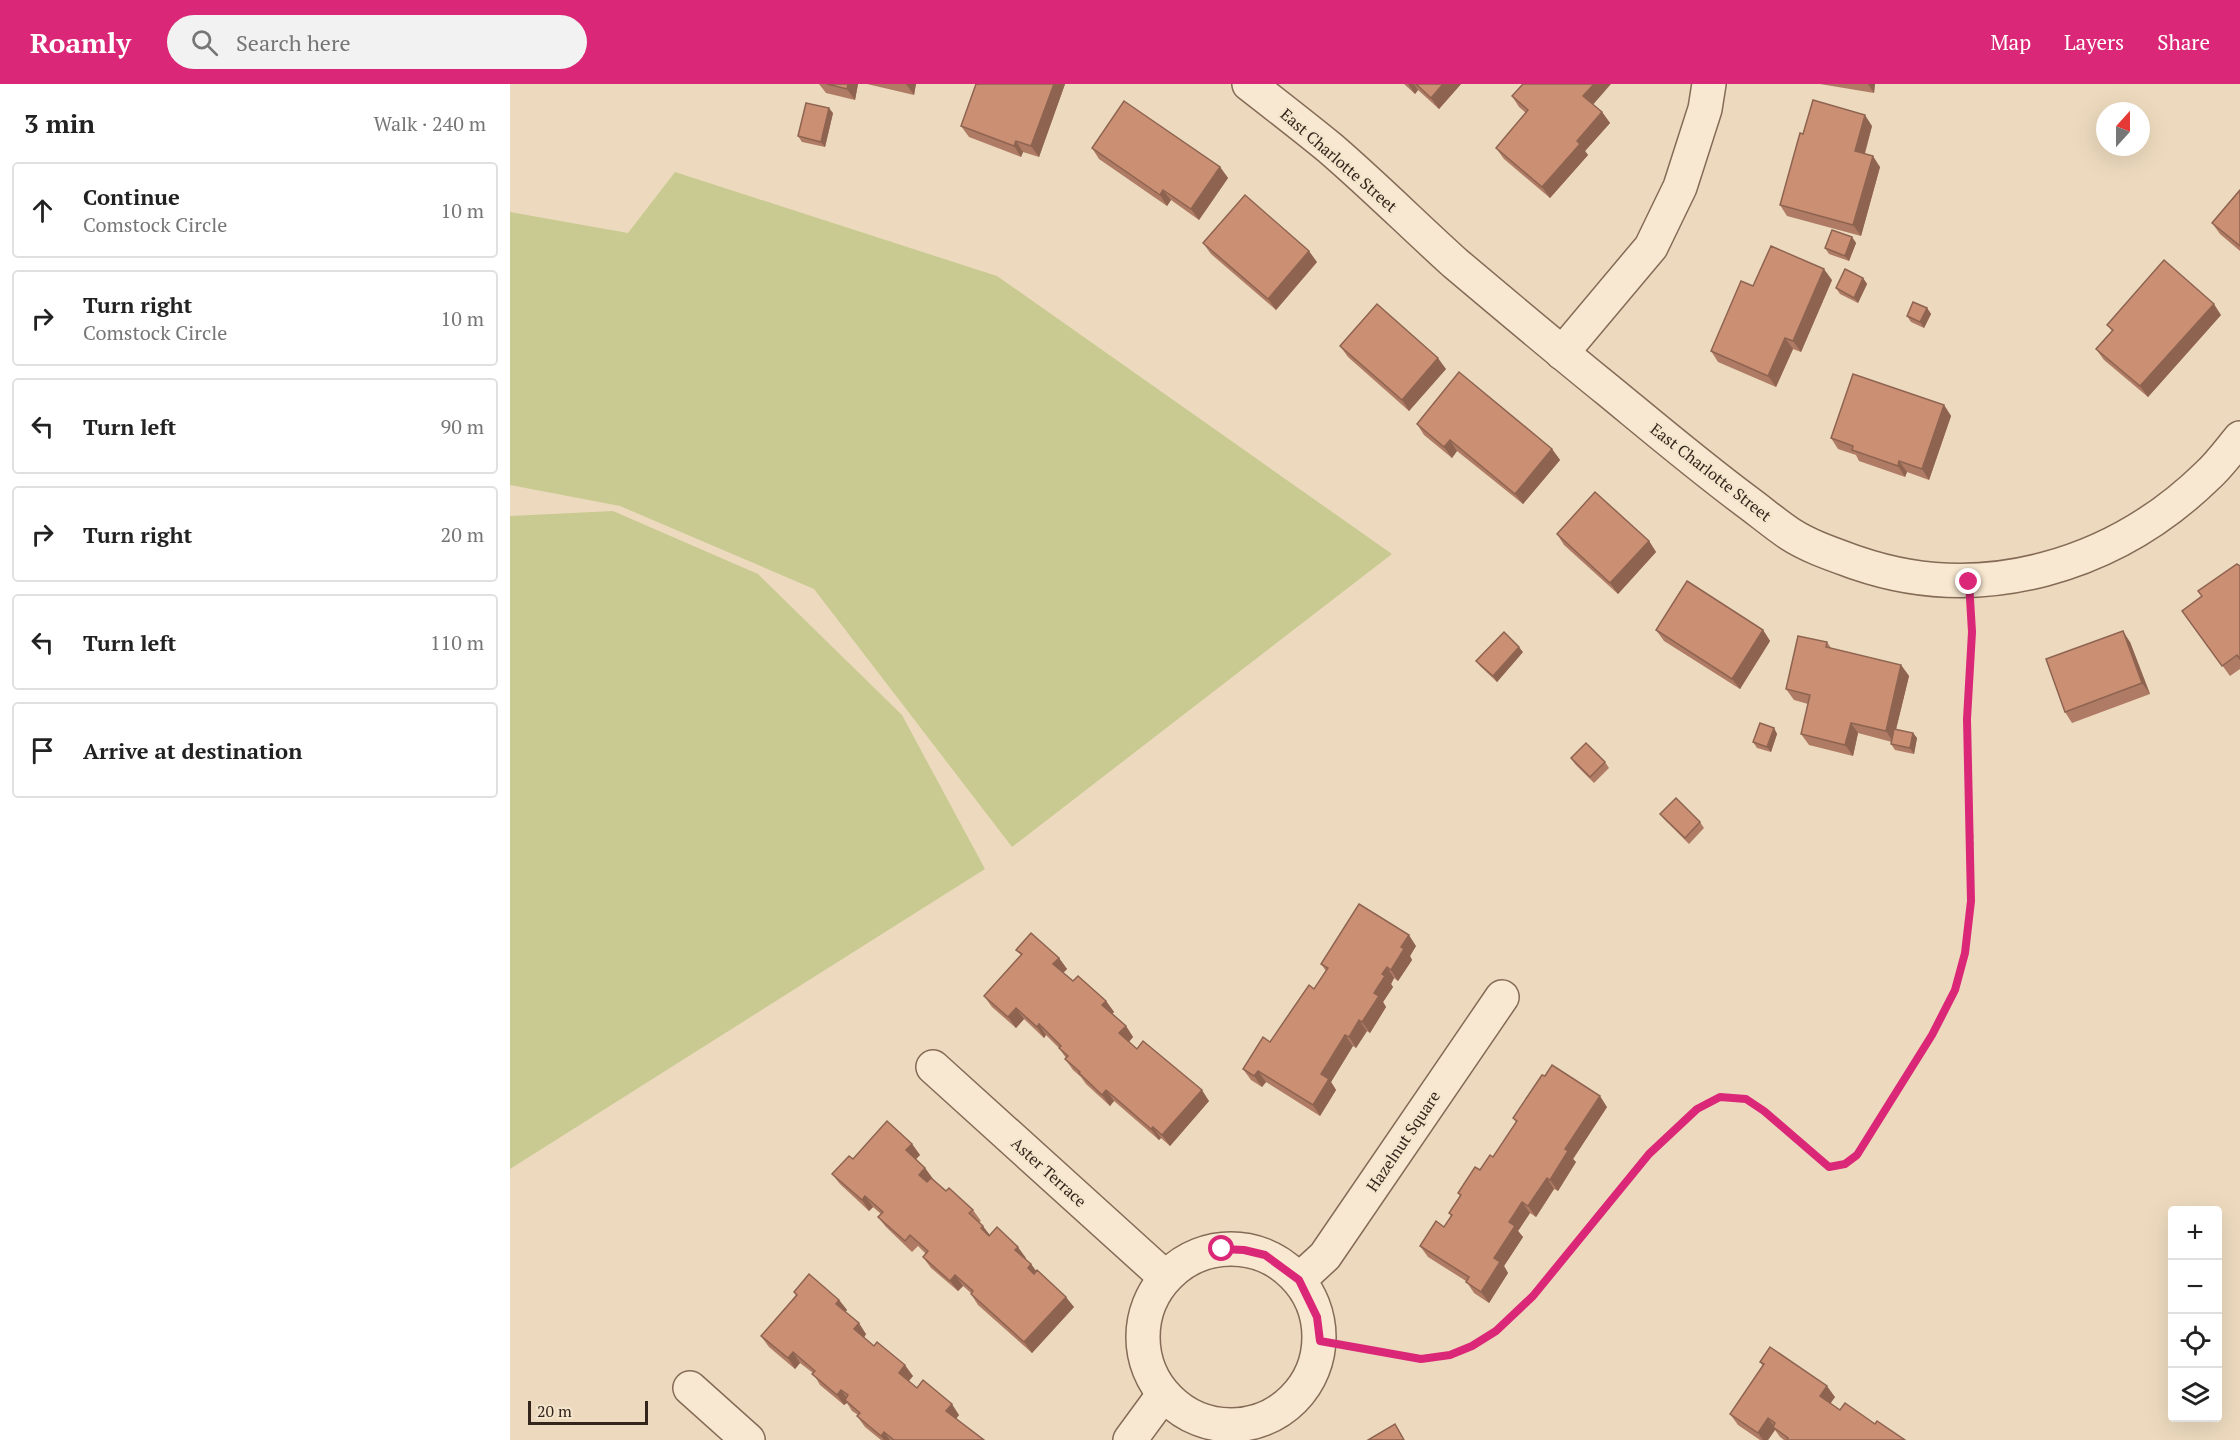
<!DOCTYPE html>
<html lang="en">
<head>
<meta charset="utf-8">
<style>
	:root { --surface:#fff; --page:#f2f2f2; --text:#222; --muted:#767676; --line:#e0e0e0; --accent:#db2777 }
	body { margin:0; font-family:"PT Serif",serif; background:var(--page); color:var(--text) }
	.controls { position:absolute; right:18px; bottom:18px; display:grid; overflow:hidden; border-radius:6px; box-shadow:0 6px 24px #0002 }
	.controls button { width:54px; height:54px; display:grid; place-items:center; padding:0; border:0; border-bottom:2px solid var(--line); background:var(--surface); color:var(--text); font:30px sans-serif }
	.compass { position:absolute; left:1586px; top:18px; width:54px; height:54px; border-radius:50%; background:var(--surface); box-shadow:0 6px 24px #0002; rotate:21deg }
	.scale { position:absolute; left:18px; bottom:15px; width:120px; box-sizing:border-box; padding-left:6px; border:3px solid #34251c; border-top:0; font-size:16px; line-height:21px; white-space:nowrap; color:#34251c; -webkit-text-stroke:4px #f4e5cd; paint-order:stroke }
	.stop { position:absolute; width:18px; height:18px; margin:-14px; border:4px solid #db2777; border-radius:50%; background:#fff }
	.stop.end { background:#db2777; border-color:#fff; box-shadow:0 2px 6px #0008 }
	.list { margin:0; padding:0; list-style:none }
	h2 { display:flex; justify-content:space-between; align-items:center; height:78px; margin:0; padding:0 24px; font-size:26px }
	h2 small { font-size:20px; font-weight:400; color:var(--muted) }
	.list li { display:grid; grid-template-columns:39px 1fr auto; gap:18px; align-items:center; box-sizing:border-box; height:96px; margin:0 12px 12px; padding:0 12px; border:2px solid var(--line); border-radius:6px }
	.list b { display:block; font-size:22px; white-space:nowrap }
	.list p { margin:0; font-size:20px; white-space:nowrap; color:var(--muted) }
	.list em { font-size:20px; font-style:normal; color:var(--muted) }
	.icon { flex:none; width:33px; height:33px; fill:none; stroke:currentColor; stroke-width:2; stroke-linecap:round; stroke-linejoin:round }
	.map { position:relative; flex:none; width:1730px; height:1356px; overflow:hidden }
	header { display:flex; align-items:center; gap:36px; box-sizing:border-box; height:84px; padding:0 30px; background:var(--accent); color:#fff }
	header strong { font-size:28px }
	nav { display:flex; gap:33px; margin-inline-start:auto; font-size:21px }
	.search { width:420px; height:54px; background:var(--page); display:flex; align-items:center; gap:15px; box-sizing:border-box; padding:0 21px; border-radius:33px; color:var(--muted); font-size:22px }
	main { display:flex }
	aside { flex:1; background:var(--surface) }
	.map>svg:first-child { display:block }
</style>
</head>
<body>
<header>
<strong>Roamly</strong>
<div class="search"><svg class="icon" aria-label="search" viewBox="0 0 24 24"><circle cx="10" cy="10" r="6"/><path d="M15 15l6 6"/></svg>Search here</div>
<nav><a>Map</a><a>Layers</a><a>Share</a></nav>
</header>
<main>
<aside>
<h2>3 min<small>Walk · 240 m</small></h2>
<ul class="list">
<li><svg class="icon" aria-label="ahead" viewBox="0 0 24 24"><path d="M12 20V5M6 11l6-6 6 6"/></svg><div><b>Continue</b><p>Comstock Circle</p></div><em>10 m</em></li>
<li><svg class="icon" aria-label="right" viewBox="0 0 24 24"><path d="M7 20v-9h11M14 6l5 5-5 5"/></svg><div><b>Turn right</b><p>Comstock Circle</p></div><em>10 m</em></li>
<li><svg class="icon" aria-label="left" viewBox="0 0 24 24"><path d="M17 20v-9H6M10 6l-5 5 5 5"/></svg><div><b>Turn left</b></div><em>90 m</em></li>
<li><svg class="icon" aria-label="right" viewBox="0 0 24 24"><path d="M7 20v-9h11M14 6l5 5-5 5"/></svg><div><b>Turn right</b></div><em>20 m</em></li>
<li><svg class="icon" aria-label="left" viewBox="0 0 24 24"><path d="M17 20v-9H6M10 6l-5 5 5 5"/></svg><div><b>Turn left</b></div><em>110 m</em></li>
<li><svg class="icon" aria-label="arrive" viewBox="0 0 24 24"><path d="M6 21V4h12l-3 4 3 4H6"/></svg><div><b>Arrive at destination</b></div></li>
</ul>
</aside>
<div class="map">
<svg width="1730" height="1356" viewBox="0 0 1730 1356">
	<rect width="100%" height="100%" fill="#eddabe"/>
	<g fill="#c9ca92">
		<path d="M165,88L487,192L882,470L502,763L304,505L110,422L0,401V128L118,149Z"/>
		<path d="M103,427L248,490L392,631L475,785L0,1085V432Z"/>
	</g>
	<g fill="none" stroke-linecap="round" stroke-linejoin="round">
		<g stroke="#856b57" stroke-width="36">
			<g id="street">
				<path d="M739,0C766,21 793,42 820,64C863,101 903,141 945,179C996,222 1047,265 1099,307C1144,344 1189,382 1236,417C1251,428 1265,440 1280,450C1300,463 1325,471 1347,479C1472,522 1605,482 1698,391C1710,380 1720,366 1730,354"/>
				<path d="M1052,269L1141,163L1170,103L1195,25L1199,0"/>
				<path d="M423,983L655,1193"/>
				<circle cx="721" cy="1253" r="88"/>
				<path d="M789,1196L815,1172L992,913"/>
				<path d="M180,1304L238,1356"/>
				<path d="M620,1356L653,1311"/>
			</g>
		</g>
		<path stroke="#856b57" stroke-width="4" stroke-dasharray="4.5 3" stroke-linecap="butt" d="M810,1257L911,1275L940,1271L962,1262L986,1247L1023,1212L1139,1070L1187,1025L1210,1013L1236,1015L1254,1027L1319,1083L1335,1080L1347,1070C1364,1047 1378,1022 1393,997C1418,957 1447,915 1455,867C1468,791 1458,712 1457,635C1457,600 1463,565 1461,531"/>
		<use href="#street" stroke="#f8e8d1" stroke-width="33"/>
	</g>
	<g fill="#af7b64">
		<path d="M309,0H348L345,16L316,9Z"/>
		<path d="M357,0H406L404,11Z"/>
		<path d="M466,0H555L529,73L513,68L511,73L459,53L451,42Z"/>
		<path d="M894,0H951L929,25L908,6L905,10Z"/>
		<path d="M1310,0H1365L1364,9Z"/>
		<path d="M1002,12L1083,21L1092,28L1100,39L1075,67L1078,71L1040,114L994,75L986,64L1016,29L1009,23Z"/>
		<path d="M323,29L315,63L292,58L288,52Z"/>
		<path d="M1362,42L1355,70L1370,83L1351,152L1277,132L1270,121L1293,50Z"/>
		<path d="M582,64L710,83L718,94L689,136L661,116L657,122L589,75Z"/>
		<path d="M1730,106V167L1710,150L1702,139Z"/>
		<path d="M1342,153L1346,159L1339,177L1319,170L1315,164Z"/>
		<path d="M693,159L807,178L766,226L701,170Z"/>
		<path d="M1353,194L1357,200L1348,219L1330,210L1326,204Z"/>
		<path d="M1322,196L1291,268L1283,265L1266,303L1208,278L1201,267L1243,202Z"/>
		<path d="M1417,224L1421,230L1414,244L1401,238L1397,232Z"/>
		<path d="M1711,231L1638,313L1594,276L1586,265L1602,247L1597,241Z"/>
		<path d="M830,262L936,285L899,327L838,273Z"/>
		<path d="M1434,321L1441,332L1419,396L1397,388L1395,393L1349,377L1346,371L1328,365L1321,354Z"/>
		<path d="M907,340L1042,365L1050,376L1013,420L947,367L942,374L914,351Z"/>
		<path d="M1047,450L1139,457L1146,468L1108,510L1054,461Z"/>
		<path d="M1730,482V585L1720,592L1672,527L1692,512Z"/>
		<path d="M1146,546H1253L1260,557L1230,605L1154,557Z"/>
		<path d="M1317,558L1321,564L1391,581L1399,592L1386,645L1403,649L1407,654L1404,670L1385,666L1381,660L1382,658L1348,649L1343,672L1299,661L1291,650L1298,620L1284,616L1276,605Z"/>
		<path d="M1620,558L1640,610L1562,639L1555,628Z"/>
		<path d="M1013,568L987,598L970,582L966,577Z"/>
		<path d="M1264,644L1267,650L1261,668L1247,664L1243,658Z"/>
		<path d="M1061,674L1095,678L1099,684L1084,699L1065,680Z"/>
		<path d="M1150,730L1190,738L1194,744L1179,760L1154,735Z"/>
		<path d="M906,862L900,872L902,876L888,897L884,894L881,900L883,903L873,918L876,923L860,949L857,947L846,964L843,962L821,998L826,1006L810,1032L756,998L752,1003L741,996L733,985L760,958L804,905L816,887L811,880Z"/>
		<path d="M506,866L549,874L557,885L553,889L563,897L596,917L604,928L602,930L616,942L623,953L619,958L627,965L699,1017L660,1062L651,1054L649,1056L604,1017L600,1022L576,1000L571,993L563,986L555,975L556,974L549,964L536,951L534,954L514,935L506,944L482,923L474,912L511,871Z"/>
		<path d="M1097,1023L1063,1075L1066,1078L1048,1107L1044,1105L1026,1133L1020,1129L1008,1147L1013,1153L994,1182L998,1189L979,1219L964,1209L956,1197L918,1173L910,1162L934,1143L941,1132L939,1129L950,1112L948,1109L983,1073L1006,1038L1003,1034Z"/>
		<path d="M402,1060L410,1071L406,1075L415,1084L423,1095L436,1107L463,1126L471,1137L469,1138L480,1151L516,1174L515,1175L521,1180L526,1187L564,1223L522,1269L468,1221L461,1210V1209L453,1202L448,1207L421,1184L413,1173L416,1170L408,1162L402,1168L376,1143L368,1133L371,1130L363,1123L359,1127L330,1100L322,1090Z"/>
		<path d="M284,1208L329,1216L337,1226L335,1228L356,1250L354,1254L403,1292L399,1297L407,1304L449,1331L446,1335L474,1356H371L355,1343L347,1332L348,1331L342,1327L337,1319L334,1321L310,1301L303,1289L290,1279L285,1285L259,1263L251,1252L286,1211Z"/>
		<path d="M1250,1278L1325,1313L1320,1319L1330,1326L1365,1340L1395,1356H1274L1270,1353L1265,1346L1258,1356H1250L1228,1341L1220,1330L1253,1282Z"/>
	</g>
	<g fill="#8e6451">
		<path d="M338,0H348L345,16L337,5Z"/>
		<path d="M396,0H406L404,11Z"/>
		<path d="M544,0H555L529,73L521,62Z"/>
		<path d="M898,0H904L908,6L905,10Z"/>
		<path d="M933,0H951L929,25L921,14Z"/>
		<path d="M1084,0H1101L1081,23L1073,12Z"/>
		<path d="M1358,0H1365L1364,9Z"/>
		<path d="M319,24L323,29L315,63L311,58Z"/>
		<path d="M1092,28L1100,39L1075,67L1078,71L1040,114L1032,103L1067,57Z"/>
		<path d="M1355,31L1362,42L1352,78L1345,67Z"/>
		<path d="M506,57L513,68L511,73L504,62Z"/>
		<path d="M1363,72L1370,83L1351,152L1343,141Z"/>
		<path d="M710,83L718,94L689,136L681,125Z"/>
		<path d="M653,106L661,116L657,122L650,111Z"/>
		<path d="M1342,153L1346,159L1339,177L1335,172Z"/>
		<path d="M799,167L807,178L766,226L758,215Z"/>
		<path d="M1314,185L1322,196L1291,268L1283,257Z"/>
		<path d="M1353,194L1357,200L1348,219L1344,214Z"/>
		<path d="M1704,220L1711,231L1638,313L1630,302Z"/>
		<path d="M1417,224L1421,230L1414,244L1410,238Z"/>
		<path d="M1275,254L1283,265L1266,303L1258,292Z"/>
		<path d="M928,274L936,285L899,327L892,316Z"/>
		<path d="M1434,321L1441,332L1419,396L1412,385Z"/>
		<path d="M940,356L947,367L942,374L934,363Z"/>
		<path d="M1042,365L1050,376L1013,420L1005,410Z"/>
		<path d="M1389,377L1397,388L1395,393L1388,382Z"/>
		<path d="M1139,457L1146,468L1108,510L1100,499Z"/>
		<path d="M1253,546L1260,557L1230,605L1222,595Z"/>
		<path d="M1613,547L1620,558L1640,610L1632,599Z"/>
		<path d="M1009,563L1013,568L987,598L983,592Z"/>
		<path d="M1391,581L1399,592L1383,658L1376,647Z"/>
		<path d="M1341,639L1348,649L1343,672L1335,661Z"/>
		<path d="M1264,644L1267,650L1261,668L1257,663Z"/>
		<path d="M1403,649L1407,654L1404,670L1400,664Z"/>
		<path d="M899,851L906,862L900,872L902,876L888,897L881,886L891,863Z"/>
		<path d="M549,874L557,885L551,891L543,880Z"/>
		<path d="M877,883L884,894L881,900L883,903L873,918L876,923L860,949L852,938L872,890Z"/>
		<path d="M596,917L604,928L600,932L592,921Z"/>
		<path d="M506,924L514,935L506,944L498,933Z"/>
		<path d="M849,936L857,947L846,964L839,953Z"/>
		<path d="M529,940L536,951L534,954L527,943Z"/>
		<path d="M616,942L623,953L617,960L609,949Z"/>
		<path d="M835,951L843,962L821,998L826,1006L810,1032L803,1021L811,990Z"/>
		<path d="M748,987L756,998L752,1003L744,992Z"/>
		<path d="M596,1006L604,1017L600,1022L592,1011Z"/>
		<path d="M692,1006L699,1017L660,1062L652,1051Z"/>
		<path d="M1090,1012L1097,1023L1063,1075L1066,1078L1048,1107L1040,1096L1055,1065Z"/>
		<path d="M643,1043L651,1054L649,1056L641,1045Z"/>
		<path d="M402,1060L410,1071L404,1077L396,1066Z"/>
		<path d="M415,1084L423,1095L417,1102L409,1091Z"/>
		<path d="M1037,1094L1044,1105L1026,1133L1018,1122Z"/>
		<path d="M355,1112L363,1123L359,1127L352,1116Z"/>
		<path d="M1012,1118L1020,1129L1008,1147L1013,1153L994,1182L998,1189L979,1219L971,1208L999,1138Z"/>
		<path d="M473,1142L481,1153L479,1155L471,1144Z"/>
		<path d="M508,1163L516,1174L513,1177L505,1166Z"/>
		<path d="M521,1180L529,1191L525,1195L518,1184Z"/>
		<path d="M445,1191L453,1202L448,1207L440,1197Z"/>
		<path d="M556,1213L564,1223L522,1269L514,1258Z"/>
		<path d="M329,1216L337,1226L333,1231L326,1220Z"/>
		<path d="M349,1239L356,1250L352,1256L344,1245Z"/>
		<path d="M283,1268L290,1279L285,1285L278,1274Z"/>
		<path d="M395,1281L403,1292L396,1300L389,1289Z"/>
		<path d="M1317,1302L1325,1313L1318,1323L1310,1312Z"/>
		<path d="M331,1306L339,1317L335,1316L337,1319L334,1321L327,1311Z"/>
		<path d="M442,1320L449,1331L443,1338L436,1327Z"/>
		<path d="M1258,1334L1266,1345L1263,1343L1265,1346L1258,1356H1253L1248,1349Z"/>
		<path d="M374,1348L380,1356H374L371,1352Z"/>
	</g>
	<g fill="#cb8f74" stroke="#8e6451" stroke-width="1.5">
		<path d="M317,0H338L337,5Z"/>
		<path d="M466,0H544L521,62L506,57L504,62L451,42Z"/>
		<path d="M906,0H933L921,14Z"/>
		<path d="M1013,0H1084L1073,12L1092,28L1067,57L1070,60L1032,103L986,64L1018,26L1002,12Z"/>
		<path d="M1303,16L1355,31L1345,67L1363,72L1343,141L1270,121L1290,49L1293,50Z"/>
		<path d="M614,17L710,83L681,125L653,106L650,111L582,64Z"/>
		<path d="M296,19L319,24L311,58L288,52Z"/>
		<path d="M1730,106V162L1702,139Z"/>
		<path d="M735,111L799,167L758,215L693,159Z"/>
		<path d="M1322,146L1342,153L1335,172L1315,164Z"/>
		<path d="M1261,162L1314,185L1283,257L1275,254L1258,292L1201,267L1231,197L1243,202Z"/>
		<path d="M1654,176L1704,220L1630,302L1586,265L1603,246L1597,241Z"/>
		<path d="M1335,185L1353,194L1344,214L1326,204Z"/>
		<path d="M1403,218L1417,224L1410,238L1397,232Z"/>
		<path d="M867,220L928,274L892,316L830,262Z"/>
		<path d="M949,288L1042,365L1005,410L940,356L934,363L907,340Z"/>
		<path d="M1343,290L1434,321L1412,385L1389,377L1388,382L1342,366L1343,362L1321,354Z"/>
		<path d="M1085,408L1139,457L1100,499L1047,450Z"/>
		<path d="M1727,480L1730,482V575L1727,571L1712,582L1672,527L1692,512L1688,507Z"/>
		<path d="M1177,497L1253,546L1222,595L1146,546Z"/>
		<path d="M1613,547L1632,599L1555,628L1536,575Z"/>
		<path d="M994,548L1009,563L983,592L966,577Z"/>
		<path d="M1288,552L1317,558L1316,563L1391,581L1376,647L1341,639L1335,661L1291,650L1300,611L1276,605Z"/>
		<path d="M1250,639L1264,644L1257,663L1243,658Z"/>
		<path d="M1384,645L1403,649L1400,664L1381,660Z"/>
		<path d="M1076,659L1095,678L1080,693L1061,674Z"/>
		<path d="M1166,714L1190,738L1175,754L1150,730Z"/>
		<path d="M849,820L899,851L891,863L894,865L881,886L877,883L872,890L875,892L864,909L869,912L852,938L849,936L839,953L835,951L811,990L819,995L803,1021L748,987L744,992L733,985L753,953L760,958L799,901L804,905L818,884L811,880Z"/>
		<path d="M521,849L549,874L543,880L563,897L568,892L596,917L592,921L616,942L609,949L627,965L633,957L692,1006L652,1051L643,1043L641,1045L596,1006L592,1011L569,989L570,988L555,975L558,972L549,964L551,962L529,940L527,943L506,924L498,933L474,912L512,870L506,866Z"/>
		<path d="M1042,981L1090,1012L1055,1065L1058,1067L1040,1096L1037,1094L1018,1122L1012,1118L999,1138L1005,1142L984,1174L990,1178L971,1208L956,1198L959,1193L910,1162L926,1137L934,1143L942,1131L939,1129L951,1111L948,1109L965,1083L970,1086L980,1071L983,1073L1007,1037L1003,1034L1032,991L1035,992Z"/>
		<path d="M377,1037L402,1060L396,1066L415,1084L409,1091L417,1098L421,1094L436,1107L439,1104L463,1126L459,1129L473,1142L471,1144L479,1152L487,1143L508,1163L505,1166L521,1180L518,1184L524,1190L527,1186L556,1213L514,1258L461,1210L463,1207L445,1191L440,1197L413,1173L418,1167L400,1151L395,1157L368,1133L373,1128L355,1112L352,1116L322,1090L339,1072L343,1075Z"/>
		<path d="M299,1190L329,1216L326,1220L349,1239L344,1245L364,1262L367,1258L395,1281L389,1289L407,1304L413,1296L442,1320L436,1327L474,1356H384L374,1348L371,1352L347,1332L350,1329L335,1316L338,1311L331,1306L327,1311L302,1290L305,1287L283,1268L278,1274L251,1252L287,1211L284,1208Z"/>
		<path d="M1260,1263L1317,1302L1310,1312L1330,1326L1335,1319L1365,1340L1367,1337L1395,1356H1277L1278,1354L1263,1343L1265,1339L1258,1334L1248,1349L1220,1330L1254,1280L1250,1278Z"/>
		<path d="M885,1340L894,1356H858Z"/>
	</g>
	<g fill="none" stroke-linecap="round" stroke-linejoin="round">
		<path stroke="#db2777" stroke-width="8" d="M712,1165L734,1166L755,1171L789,1196L807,1233L810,1257L911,1275L940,1271L962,1262L986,1247L1023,1212L1139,1070L1187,1025L1210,1013L1236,1015L1254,1027L1319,1083L1335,1080L1347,1071L1422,951L1445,906L1455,869L1461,817L1457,635L1462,548L1459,498"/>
	</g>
	<g text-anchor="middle" stroke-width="5" stroke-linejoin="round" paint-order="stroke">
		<g font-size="16" fill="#34251c" stroke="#f4e5cd">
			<text transform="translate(829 76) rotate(41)" y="6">East Charlotte Street</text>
			<text transform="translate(1201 388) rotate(38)" y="6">East Charlotte Street</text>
			<text transform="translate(893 1057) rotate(-56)" y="6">Hazelnut Square</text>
			<text transform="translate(539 1088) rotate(42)" y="6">Aster Terrace</text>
		</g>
	</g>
</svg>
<div class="controls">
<button>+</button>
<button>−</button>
<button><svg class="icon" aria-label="locate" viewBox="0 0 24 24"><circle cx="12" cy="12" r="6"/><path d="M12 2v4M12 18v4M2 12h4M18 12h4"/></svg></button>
<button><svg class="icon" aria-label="layers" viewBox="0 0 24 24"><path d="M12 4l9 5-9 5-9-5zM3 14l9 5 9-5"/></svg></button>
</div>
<svg class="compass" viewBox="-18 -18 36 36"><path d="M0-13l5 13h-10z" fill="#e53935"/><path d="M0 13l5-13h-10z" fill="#767676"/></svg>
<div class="scale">20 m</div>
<div class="stop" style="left:712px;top:1165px"></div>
<div class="stop end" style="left:1459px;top:498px"></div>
</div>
</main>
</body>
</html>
